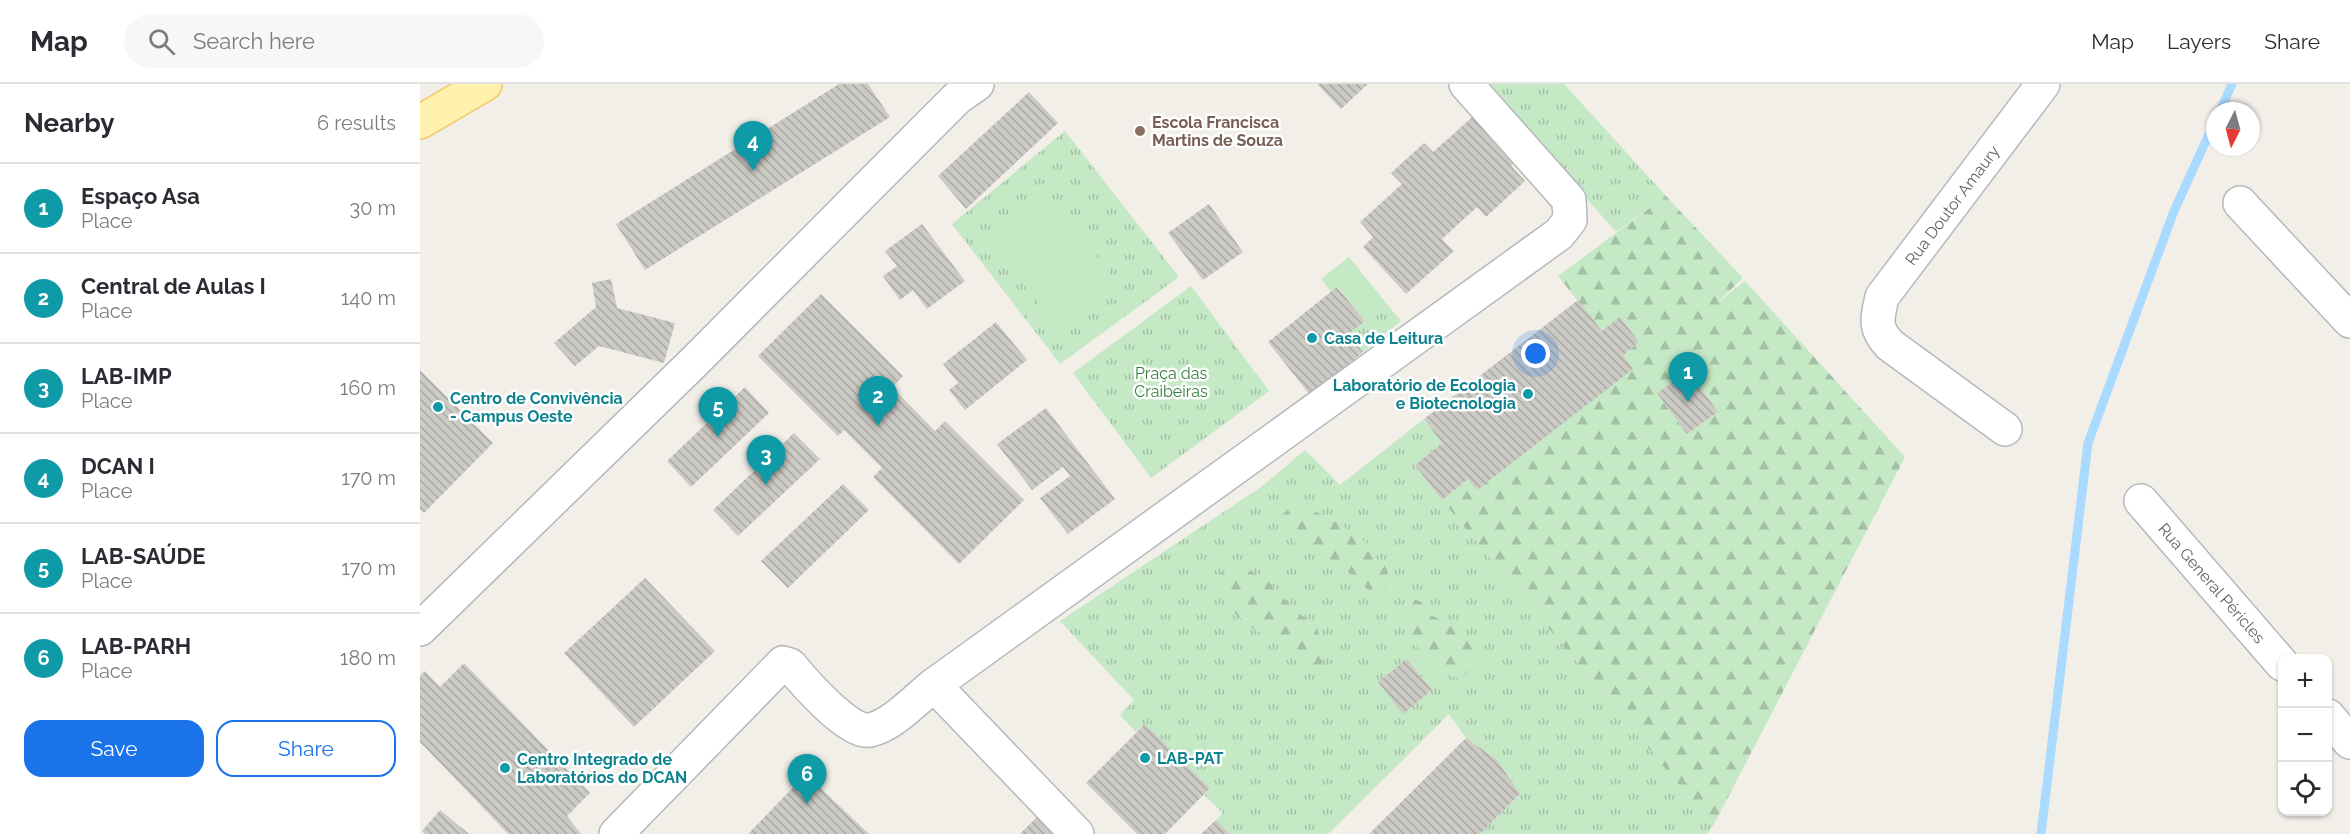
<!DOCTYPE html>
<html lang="en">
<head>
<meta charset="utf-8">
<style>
	:root { --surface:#fff; --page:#f7f7f7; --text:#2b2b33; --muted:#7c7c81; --line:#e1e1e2; --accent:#1a73e8 }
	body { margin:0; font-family:Raleway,sans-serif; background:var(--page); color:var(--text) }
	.controls { position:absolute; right:18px; bottom:18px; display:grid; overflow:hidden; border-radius:12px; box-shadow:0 2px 4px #0004 }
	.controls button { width:54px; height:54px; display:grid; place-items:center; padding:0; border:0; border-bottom:2px solid var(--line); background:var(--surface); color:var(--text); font:30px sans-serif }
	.compass { position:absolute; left:1786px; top:18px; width:54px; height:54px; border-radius:50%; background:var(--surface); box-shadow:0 2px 4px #0004; rotate:186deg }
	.you { position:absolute; left:1116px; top:270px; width:21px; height:21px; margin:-15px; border:4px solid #fff; border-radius:50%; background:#1a73e8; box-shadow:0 0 0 9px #1a73e833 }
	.badge { display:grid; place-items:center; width:39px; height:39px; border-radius:50%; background:var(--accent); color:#fff; font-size:20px; font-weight:700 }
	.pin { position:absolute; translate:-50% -50px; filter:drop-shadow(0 2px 3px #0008) }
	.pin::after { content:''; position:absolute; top:32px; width:21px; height:18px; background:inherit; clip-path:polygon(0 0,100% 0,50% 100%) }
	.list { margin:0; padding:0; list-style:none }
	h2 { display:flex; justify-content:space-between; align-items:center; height:78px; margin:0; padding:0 24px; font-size:26px }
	h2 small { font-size:20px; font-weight:400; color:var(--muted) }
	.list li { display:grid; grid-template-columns:39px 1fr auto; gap:18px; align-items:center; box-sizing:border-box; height:90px; padding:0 24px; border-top:2px solid var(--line) }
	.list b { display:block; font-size:22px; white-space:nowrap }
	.list p { margin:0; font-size:20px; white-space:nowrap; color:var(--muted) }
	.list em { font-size:20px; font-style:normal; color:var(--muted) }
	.actions { display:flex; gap:12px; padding:18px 24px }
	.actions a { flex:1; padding:14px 0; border:2px solid var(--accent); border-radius:18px; text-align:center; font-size:21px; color:var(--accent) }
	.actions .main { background:var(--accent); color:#fff }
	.icon { flex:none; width:33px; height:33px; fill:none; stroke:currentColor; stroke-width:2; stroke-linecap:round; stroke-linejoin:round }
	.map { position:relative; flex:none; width:1930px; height:750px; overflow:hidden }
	header { display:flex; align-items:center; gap:36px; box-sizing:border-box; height:84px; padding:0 30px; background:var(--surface); border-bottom:2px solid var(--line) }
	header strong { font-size:28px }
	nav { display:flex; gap:33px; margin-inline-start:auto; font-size:21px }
	.search { width:420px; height:54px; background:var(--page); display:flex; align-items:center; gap:15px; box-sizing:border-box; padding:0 21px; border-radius:33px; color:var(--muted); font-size:22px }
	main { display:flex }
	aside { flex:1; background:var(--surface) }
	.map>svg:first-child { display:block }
</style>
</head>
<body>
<header>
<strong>Map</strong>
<div class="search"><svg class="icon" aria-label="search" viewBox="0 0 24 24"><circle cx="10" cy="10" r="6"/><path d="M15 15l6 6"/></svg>Search here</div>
<nav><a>Map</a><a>Layers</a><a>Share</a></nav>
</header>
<main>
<aside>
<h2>Nearby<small>6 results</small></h2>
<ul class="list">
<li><span class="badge" style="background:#0f9aa8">1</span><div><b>Espaço Asa</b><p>Place</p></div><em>30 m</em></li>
<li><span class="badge" style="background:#0f9aa8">2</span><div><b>Central de Aulas I</b><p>Place</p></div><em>140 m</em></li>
<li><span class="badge" style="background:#0f9aa8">3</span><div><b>LAB-IMP</b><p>Place</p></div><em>160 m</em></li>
<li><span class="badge" style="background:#0f9aa8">4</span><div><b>DCAN I</b><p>Place</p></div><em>170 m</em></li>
<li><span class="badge" style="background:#0f9aa8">5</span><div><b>LAB-SAÚDE</b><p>Place</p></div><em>170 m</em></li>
<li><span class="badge" style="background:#0f9aa8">6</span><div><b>LAB-PARH</b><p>Place</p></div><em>180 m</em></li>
</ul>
<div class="actions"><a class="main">Save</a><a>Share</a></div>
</aside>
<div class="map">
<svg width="1930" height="750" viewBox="0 0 1930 750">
	<defs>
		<pattern id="grass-tufts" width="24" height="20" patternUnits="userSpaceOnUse" patternTransform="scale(1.5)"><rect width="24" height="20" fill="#c5e8c5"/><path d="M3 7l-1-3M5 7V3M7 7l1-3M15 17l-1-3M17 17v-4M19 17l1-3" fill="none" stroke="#a3c0a4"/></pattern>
		<pattern id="forest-firs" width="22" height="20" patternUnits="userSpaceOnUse" patternTransform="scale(1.5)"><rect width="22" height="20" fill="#c5e8c5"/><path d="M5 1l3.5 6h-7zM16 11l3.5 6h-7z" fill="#a3c0a4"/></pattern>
		<pattern id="building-back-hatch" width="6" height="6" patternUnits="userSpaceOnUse" patternTransform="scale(1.5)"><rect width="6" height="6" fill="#cccac5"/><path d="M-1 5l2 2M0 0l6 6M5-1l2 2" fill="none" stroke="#a9a8a4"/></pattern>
	</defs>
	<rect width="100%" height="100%" fill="#f1efe8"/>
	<g fill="url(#grass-tufts)" fill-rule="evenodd">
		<path d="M1065,0H1144L1246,112L1196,148Z"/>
		<path d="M645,47L759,193L640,280L532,140Z"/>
		<path d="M771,202L849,307L731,394L653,289Z"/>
		<path d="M966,219L981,237L943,268L928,250Z"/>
		<path d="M1004,335L1022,359L995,381L1293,742L1287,750H1060L1100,710L1077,676L1046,654L1029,630L908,750H810L796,736L803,729L784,711L790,704L725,640L716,648L700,631L714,616L640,537L841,403L885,366L920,401ZM987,575L1012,606L983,629L958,598Z"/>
	</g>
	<g fill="url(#forest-firs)" fill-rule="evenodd">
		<path d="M1246,112L1323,194L1296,220L1325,197L1485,373L1293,742L1022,416L1048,395L1213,285L1203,271L1219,258L1200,234L1182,247L1138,192ZM1269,287L1298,328L1267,350L1237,309Z"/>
		<path d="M874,421C908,430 921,441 950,461V469L954,477L969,478L965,509L954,513C942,496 898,463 878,463L865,445L863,430Z"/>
		<path d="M813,484C853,489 853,508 880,530C886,535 894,538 897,545C903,558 903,568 902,582L888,586L854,553L838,548L817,532L799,506L800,489Z"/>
		<path d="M992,514L1010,522L1008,530L1045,547L1059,576L1041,595C1003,587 995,562 984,528Z"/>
	</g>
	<g fill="#c5e8c5">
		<path d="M630,111L697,199L637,244L570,155Z"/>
		<path d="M929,173L966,219L945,237L918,203L911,208L901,195Z"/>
	</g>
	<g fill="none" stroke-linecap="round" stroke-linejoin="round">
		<g stroke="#aadaff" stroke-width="9">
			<path d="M1800,27L1812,0"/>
			<path d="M1621,750L1668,359L1754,127L1795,37"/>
		</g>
	</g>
	<g fill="url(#building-back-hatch)">
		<path d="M419,0H448L470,33L225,186L196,140Z"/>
		<path d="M897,0H948L921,25Z"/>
		<path d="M609,8L638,39L546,125L518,92Z"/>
		<path d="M1058,28L1099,74L1091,82L1105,97L1066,133L1057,123L1022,155L1034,167L986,210L943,163L953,153L940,138L982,100L971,89L1004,59L1013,68Z"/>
		<path d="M789,120L823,168L783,196L748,149Z"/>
		<path d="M502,140L545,197L507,225L493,206L480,216L463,192L477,182L465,167Z"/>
		<path d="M191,195L197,224L255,239L244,279L179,262L155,282L134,259L176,223L172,199Z"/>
		<path d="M917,203L945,237L928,250L943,268L890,311L848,258Z"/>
		<path d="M401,210L483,292L472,303L515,347L525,337L604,416L539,480L453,393L462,384L424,346L418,352L338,272Z"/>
		<path d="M1158,216L1182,247L1200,233L1219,258L1203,271L1213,285L1057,406L1048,395L1022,416L995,381L1022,359L1004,335Z"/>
		<path d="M576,238L607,276L545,326L529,306L538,299L523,280Z"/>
		<path d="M0,286L73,359L4,429L0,425Z"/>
		<path d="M1269,287L1298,328L1267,350L1237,309Z"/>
		<path d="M325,303L349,329L271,403L247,377Z"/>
		<path d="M626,324L695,415L648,450L620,414L650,392L643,383L612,406L577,360Z"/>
		<path d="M374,349L400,375L318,452L293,426Z"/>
		<path d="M423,400L449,426L368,504L341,477Z"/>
		<path d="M225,494L295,567L214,643L144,569Z"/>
		<path d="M987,575L1012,606L983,630L958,598Z"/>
		<path d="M44,579L170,709L147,732L161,750H88L0,658V592L5,587L20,603Z"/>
		<path d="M725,640L790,704L745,750H717L666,699Z"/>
		<path d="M1046,654L1077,676L1100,710L1060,750H949Z"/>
		<path d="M386,690L449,750H328Z"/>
		<path d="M20,726L49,750H5L2,747Z"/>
		<path d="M620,730L640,750H600Z"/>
		<path d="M796,736L810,750H781Z"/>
	</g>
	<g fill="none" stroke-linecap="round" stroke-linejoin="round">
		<g stroke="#b5b8bc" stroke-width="36">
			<g id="minor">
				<path d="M1820,119L1930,237"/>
				<path d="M1585,345L1470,261C1454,244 1457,236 1462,213L1623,0"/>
				<path d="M1721,417L1862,580"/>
				<path d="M0,545L272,280L510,41L537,14L557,0"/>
				<path d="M514,601L657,750"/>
				<path d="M1908,632L1930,658"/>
				<path d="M196,750L363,579L370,581C383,597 430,651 450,646C473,641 496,615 514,601L1139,150L1150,136L1149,116L1046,0"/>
			</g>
		</g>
		<g stroke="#f2c960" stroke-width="36">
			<path id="major" d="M0,38L65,0"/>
		</g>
		<use href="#minor" stroke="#fff" stroke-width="33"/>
		<use href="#major" stroke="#fff2af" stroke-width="33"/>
	</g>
	<circle fill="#8d6e63" stroke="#fff" stroke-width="2" cx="720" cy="47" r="6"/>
	<g fill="#0f9aa8" stroke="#fff" stroke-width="2">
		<circle cx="892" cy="254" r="6"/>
		<circle cx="1108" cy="310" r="6"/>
		<circle cx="18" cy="323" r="6"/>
		<circle cx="725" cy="674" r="6"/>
		<circle cx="85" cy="684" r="6"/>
	</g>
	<g text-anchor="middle" stroke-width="5" stroke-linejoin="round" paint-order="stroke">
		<g font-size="16" font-weight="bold" fill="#785e54" stroke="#fff" text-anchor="start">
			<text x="732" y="44">Escola Francisca<tspan x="732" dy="18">Martins de Souza</tspan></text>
		</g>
		<g font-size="16" fill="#5f6368" stroke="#fff">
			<text transform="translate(1532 121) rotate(-53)" y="6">Rua Doutor Amaury</text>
			<text transform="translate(1792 499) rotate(49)" y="6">Rua General Péricles</text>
		</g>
		<g font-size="16" font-weight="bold" fill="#0d838f" stroke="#fff" text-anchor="start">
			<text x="904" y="260">Casa de Leitura</text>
			<text x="1096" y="307" text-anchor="end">Laboratório de Ecologia<tspan x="1096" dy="18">e Biotecnologia</tspan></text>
			<text x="30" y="320">Centro de Convivência<tspan x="30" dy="18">- Campus Oeste</tspan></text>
			<text x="737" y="680">LAB-PAT</text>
			<text x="97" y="681">Centro Integrado de<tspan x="97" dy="18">Laboratórios do DCAN</tspan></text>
		</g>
		<g font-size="16" fill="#348238" stroke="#fff">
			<text x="751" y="295">Praça das<tspan x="751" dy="18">Craibeiras</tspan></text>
		</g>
	</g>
</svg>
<div class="controls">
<button>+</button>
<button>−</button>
<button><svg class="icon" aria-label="locate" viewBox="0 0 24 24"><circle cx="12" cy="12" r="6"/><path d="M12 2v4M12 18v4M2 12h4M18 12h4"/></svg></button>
</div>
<svg class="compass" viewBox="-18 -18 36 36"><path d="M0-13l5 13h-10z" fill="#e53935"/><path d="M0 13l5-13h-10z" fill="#7c7c81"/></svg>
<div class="you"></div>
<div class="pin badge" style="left:1268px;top:318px;background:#0f9aa8">1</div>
<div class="pin badge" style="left:458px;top:342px;background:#0f9aa8">2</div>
<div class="pin badge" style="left:346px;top:401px;background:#0f9aa8">3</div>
<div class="pin badge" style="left:333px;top:87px;background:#0f9aa8">4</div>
<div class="pin badge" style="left:298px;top:353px;background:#0f9aa8">5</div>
<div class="pin badge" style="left:387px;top:720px;background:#0f9aa8">6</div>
</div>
</main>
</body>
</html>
